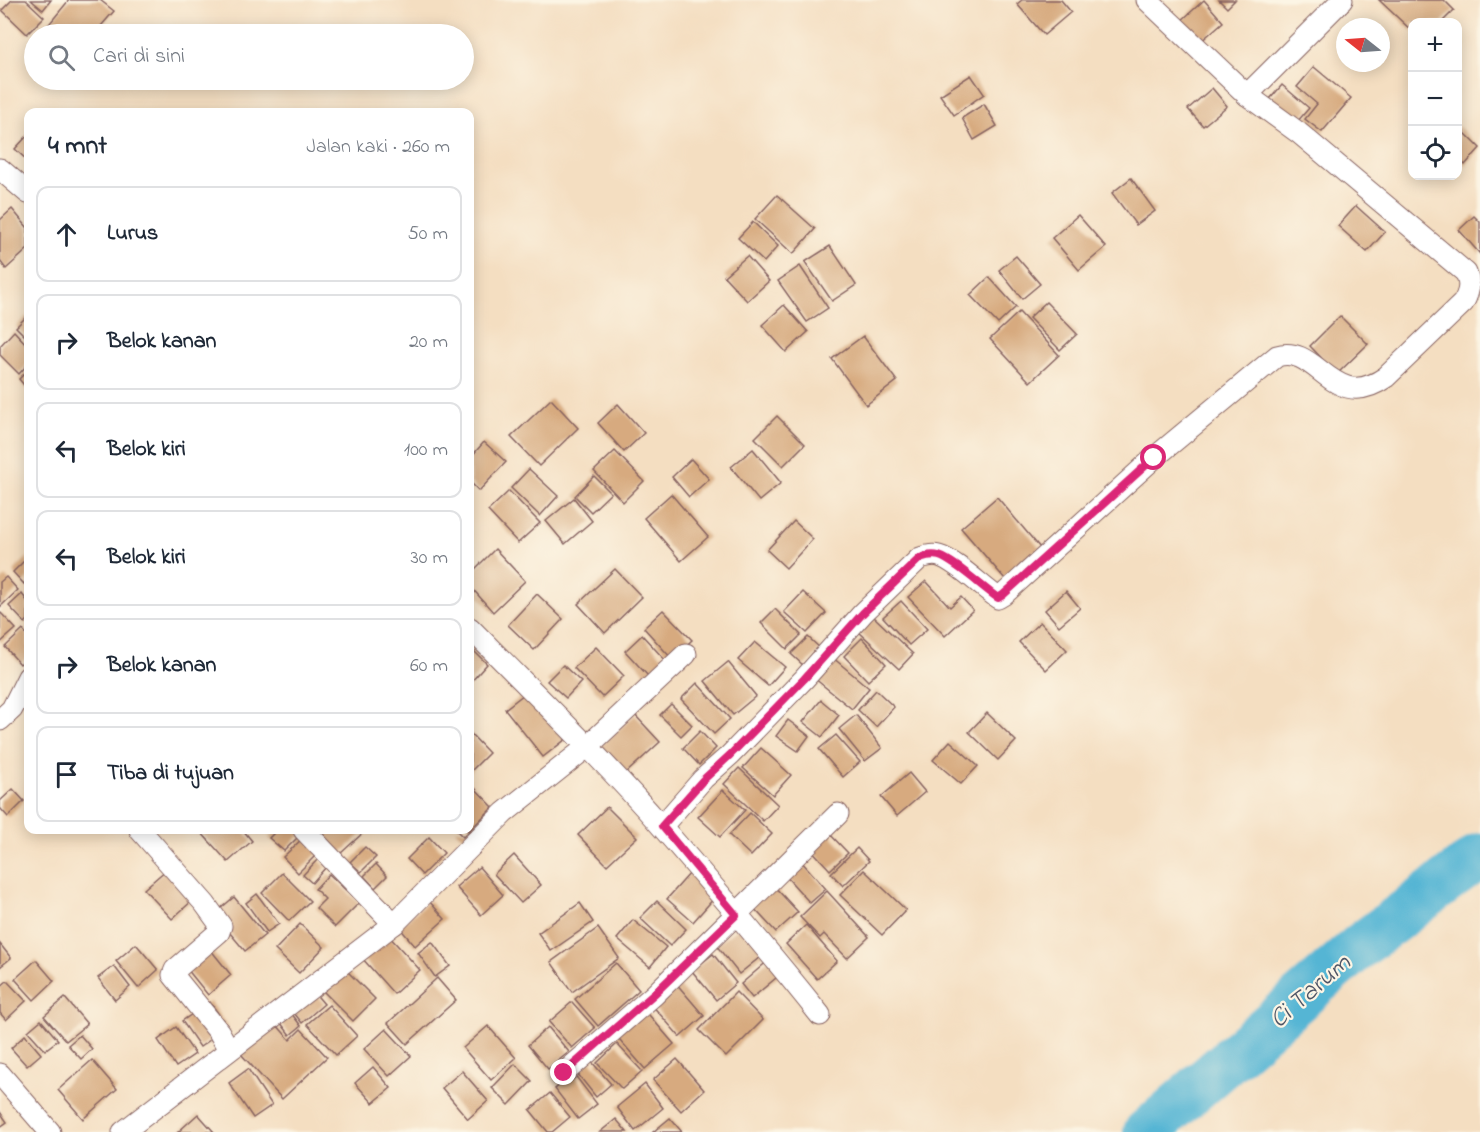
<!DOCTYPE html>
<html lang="id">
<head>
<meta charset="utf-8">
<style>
	:root { --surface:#fff; --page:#f6f6f7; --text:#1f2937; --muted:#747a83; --line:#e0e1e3 }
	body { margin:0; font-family:"Indie Flower",sans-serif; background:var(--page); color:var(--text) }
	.controls { position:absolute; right:18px; top:18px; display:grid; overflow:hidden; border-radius:12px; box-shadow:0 3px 15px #0003 }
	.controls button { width:54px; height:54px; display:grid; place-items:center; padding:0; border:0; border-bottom:2px solid var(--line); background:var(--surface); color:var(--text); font:30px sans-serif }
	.compass { position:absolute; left:1336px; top:18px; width:54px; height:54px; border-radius:50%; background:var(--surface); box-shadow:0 3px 15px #0003; rotate:287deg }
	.stop { position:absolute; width:18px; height:18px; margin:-14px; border:4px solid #db2777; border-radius:50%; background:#fff }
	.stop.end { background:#db2777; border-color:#fff; box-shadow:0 2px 6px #0008 }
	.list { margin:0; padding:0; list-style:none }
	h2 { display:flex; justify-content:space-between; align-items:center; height:78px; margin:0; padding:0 24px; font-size:26px }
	h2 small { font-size:20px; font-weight:400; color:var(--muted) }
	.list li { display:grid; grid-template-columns:39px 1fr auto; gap:18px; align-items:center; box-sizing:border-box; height:96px; margin:0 12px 12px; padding:0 12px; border:2px solid var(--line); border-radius:12px }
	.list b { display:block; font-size:22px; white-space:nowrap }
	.list em { font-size:20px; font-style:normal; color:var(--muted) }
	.icon { flex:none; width:33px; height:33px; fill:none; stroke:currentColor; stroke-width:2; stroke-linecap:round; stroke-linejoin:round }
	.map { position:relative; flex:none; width:1480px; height:1132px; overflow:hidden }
	.search { position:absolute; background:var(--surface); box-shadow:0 3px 15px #0003; left:24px; top:24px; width:450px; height:66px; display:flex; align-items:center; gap:15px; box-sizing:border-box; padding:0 21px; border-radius:33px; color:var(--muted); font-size:22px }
	.panel { position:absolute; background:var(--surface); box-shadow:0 3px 15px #0003; left:24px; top:108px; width:450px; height:726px; border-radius:12px }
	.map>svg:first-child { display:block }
</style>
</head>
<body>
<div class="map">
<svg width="1480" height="1132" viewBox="0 0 1480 1132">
	<rect width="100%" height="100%" fill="#fcf5e5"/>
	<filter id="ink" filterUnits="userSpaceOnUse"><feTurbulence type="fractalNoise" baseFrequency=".0167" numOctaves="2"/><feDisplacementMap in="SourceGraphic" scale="12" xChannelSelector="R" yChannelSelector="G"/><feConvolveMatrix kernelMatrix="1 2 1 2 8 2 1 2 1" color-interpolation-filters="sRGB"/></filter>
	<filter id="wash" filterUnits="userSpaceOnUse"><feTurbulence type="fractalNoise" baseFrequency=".008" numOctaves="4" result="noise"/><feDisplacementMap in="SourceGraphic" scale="24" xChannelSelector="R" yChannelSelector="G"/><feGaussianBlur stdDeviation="1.35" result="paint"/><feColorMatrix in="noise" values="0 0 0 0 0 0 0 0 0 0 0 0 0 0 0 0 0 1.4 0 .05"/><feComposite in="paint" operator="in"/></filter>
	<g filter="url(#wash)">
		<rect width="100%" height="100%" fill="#f4dec1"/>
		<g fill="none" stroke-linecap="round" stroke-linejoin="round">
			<path stroke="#55b5d4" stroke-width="46" d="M1146,1132L1360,946L1480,856"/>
		</g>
		<g id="blocks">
			<g fill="#d7aa7f">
				<path d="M12,0H26L44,17L27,34L2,10Z"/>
				<path d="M31,0H51L43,10Z"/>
				<path d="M69,0H100L114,11L94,34H41Z"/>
				<path d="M1022,0H1061L1071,12L1044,35L1017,4Z"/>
				<path d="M1204,0L1223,22L1199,43L1181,21Z"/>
				<path d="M1219,0H1235L1227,8Z"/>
				<path d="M1379,0H1444L1454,10L1442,22H1412V31Z"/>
				<path d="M1314,67L1351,98L1322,132L1305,119L1317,104L1297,87Z"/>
				<path d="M971,75L984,94L954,115L940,95Z"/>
				<path d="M1282,85L1309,108L1297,122L1270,99Z"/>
				<path d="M1212,88L1227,106L1203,126L1188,109Z"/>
				<path d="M984,104L997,126L974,140L962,118Z"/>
				<path d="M1458,126L1480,148L1465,165L1458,158Z"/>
				<path d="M28,135V161L15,149Z"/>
				<path d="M1131,178L1155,211L1136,225L1112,193Z"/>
				<path d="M777,195L815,229L793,254L755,219Z"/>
				<path d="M1356,206L1385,232L1367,252L1338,226Z"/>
				<path d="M12,209L28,228V249L6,269L0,261V220Z"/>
				<path d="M1078,215L1106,247L1079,270L1052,238Z"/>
				<path d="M1474,216L1480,222V254L1459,230Z"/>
				<path d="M753,222L778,246L764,262L738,238Z"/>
				<path d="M830,246L856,285L832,301L805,262Z"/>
				<path d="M747,256L769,281L747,301L724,276Z"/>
				<path d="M1016,256L1040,284L1022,299L999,270Z"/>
				<path d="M800,266L828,308L807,322L778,281Z"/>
				<path d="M989,277L1016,307L998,324L970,295Z"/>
				<path d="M1046,302L1077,334L1060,350L1029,318Z"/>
				<path d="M784,305L808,332L786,352L762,325Z"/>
				<path d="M1019,312L1059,355L1030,382L990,339Z"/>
				<path d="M28,315V339L16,327Z"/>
				<path d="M1340,316L1368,344L1337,374L1310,346Z"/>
				<path d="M14,331L28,346V364L19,374L0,355V346Z"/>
				<path d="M863,336L897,381L866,405L832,359Z"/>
				<path d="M28,370V390L19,379Z"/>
				<path d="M551,399L578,428L539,466L511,437Z"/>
				<path d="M618,404L644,433L624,452L598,423Z"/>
				<path d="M777,416L805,444L783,466L755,438Z"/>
				<path d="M484,442L506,462L479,491L470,482V458Z"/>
				<path d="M753,449L781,483L759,501L731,467Z"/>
				<path d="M615,451L644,481L623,502L594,471Z"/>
				<path d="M691,459L709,479L689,497L672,477Z"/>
				<path d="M529,469L558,496L540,516L511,488Z"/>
				<path d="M594,476L611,493L591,512L575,496Z"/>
				<path d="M509,491L540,523L518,543L488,511Z"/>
				<path d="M671,494L708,537L681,561L644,518Z"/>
				<path d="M997,497L1041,549L1005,579L961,528Z"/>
				<path d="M574,498L592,521L565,544L546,521Z"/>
				<path d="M794,521L813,539L786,568L767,550Z"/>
				<path d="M495,549L525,581L493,612L470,586V574Z"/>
				<path d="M28,557V579L24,584L13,572Z"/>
				<path d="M615,569L642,597L605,633L578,604Z"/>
				<path d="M6,577L18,590L0,607V582Z"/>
				<path d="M926,581L950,607L961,597L973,610L945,636L908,597Z"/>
				<path d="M1066,591L1080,608L1059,626L1045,610Z"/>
				<path d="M803,592L826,613L807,633L784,612Z"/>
				<path d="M22,594L28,602V620L25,623L9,606Z"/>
				<path d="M537,594L563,619L534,650L508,625Z"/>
				<path d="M901,601L927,629L909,645L883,617Z"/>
				<path d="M775,609L801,635L787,649L761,623Z"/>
				<path d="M663,610L692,640L672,659L644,628Z"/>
				<path d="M0,612L16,629L0,643Z"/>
				<path d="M873,616L913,654L899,669L858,631Z"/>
				<path d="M1040,622L1067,650L1046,670L1019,642Z"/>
				<path d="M23,630L28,636V657L20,664L5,647Z"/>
				<path d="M642,635L665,660L648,676L625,651Z"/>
				<path d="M808,637L821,649L804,666L791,654Z"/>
				<path d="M862,638L886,664L868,681L844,656Z"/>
				<path d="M755,642L785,667L768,686L738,660Z"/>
				<path d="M470,647L487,664L470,683Z"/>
				<path d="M596,647L624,676L602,697L574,668Z"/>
				<path d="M832,657L869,688L852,709L814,678Z"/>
				<path d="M728,662L756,696L733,715L705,681Z"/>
				<path d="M563,665L581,682L566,698L547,681Z"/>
				<path d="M697,683L730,719L714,734L681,699Z"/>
				<path d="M876,690L894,707L876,727L858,710Z"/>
				<path d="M528,691L566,739L543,757L505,709Z"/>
				<path d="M821,700L839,715L822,737L803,722Z"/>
				<path d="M671,704L692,725L681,736L660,715Z"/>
				<path d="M987,713L1016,741L998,760L969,732Z"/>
				<path d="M635,715L660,742L625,774L600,747Z"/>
				<path d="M856,715L882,748L865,761L839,729Z"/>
				<path d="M788,720L809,736L798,751L776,736Z"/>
				<path d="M700,731L716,748L699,765L683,748Z"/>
				<path d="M470,733L489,753L470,772Z"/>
				<path d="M836,735L860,762L843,777L819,749Z"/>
				<path d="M950,741L978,766L961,784L933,760Z"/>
				<path d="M761,748L791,775L773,795L743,768Z"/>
				<path d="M739,768L778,805L763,821L724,784Z"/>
				<path d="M909,773L925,792L897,816L881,797Z"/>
				<path d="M470,783L493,807L463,837L456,830H470Z"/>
				<path d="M13,789L24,801L8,817L0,808V801Z"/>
				<path d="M723,790L745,810L720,837L698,817Z"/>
				<path d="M607,807L637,837L607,865L578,835Z"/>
				<path d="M750,813L772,834L751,856L729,835Z"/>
				<path d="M199,830H243L252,841L228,862Z"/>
				<path d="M277,830H296L301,834L284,851L269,838Z"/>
				<path d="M323,830H364L365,831L340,854L321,832Z"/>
				<path d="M827,831L848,853L830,870L809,847Z"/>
				<path d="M304,837L319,852L298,873L283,857Z"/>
				<path d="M429,837L444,853L422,875L407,859Z"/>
				<path d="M365,847L376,857L361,872L350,862Z"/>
				<path d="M857,848L869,861L843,886L831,873Z"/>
				<path d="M514,855L541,885L521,903L494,874Z"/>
				<path d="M318,859L326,867L312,883L303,875Z"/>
				<path d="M800,860L826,889L810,903L784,874Z"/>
				<path d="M376,864L387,876L375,888L364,876Z"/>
				<path d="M479,867L503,895L481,915L456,887Z"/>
				<path d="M167,869L194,899L172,919L144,889Z"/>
				<path d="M864,870L906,910L882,935L840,895Z"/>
				<path d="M282,873L310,901L289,921L262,893Z"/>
				<path d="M690,873L716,896L693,922L667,899Z"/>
				<path d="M329,874L359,903L335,927L316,908L325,899L315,889Z"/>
				<path d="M772,884L798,912L776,932L750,904Z"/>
				<path d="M827,891L869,937L847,958L824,934L820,938L800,917Z"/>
				<path d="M257,894L279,924L267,932L246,903Z"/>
				<path d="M234,897L265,935L245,951L214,914Z"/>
				<path d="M429,901L445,919L415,946L399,927Z"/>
				<path d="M657,901L686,929L670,946L640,918Z"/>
				<path d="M580,903L593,922L551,951L538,933Z"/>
				<path d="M633,920L666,947L650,967L617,939Z"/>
				<path d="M300,924L324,947L299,973L275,950Z"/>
				<path d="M743,924L765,953L739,974L716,945Z"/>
				<path d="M806,925L837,961L817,979L786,944Z"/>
				<path d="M598,928L619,958L572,992L551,962Z"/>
				<path d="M387,934L420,970L394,994L362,958Z"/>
				<path d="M432,942L450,966L435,977L418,953Z"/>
				<path d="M0,944L11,958L0,967Z"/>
				<path d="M136,944L158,970L138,988L116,961Z"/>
				<path d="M206,944L231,975L208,995L183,964Z"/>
				<path d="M713,954L736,983L716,1000L692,971Z"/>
				<path d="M770,959L782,973L752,998L741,984Z"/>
				<path d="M36,960L54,981L34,1000L15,979Z"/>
				<path d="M616,963L639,990L598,1026L575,999Z"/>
				<path d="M114,966L130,987L115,1000L98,978Z"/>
				<path d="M344,968L375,999L353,1021L322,990Z"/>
				<path d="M437,978L456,1000L407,1044L388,1023Z"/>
				<path d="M7,981L26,1001L6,1020L0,1013V987Z"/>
				<path d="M675,982L704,1016L680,1037L651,1004Z"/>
				<path d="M313,991L324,1004L302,1023L291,1009Z"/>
				<path d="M736,992L763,1020L726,1057L699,1030Z"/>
				<path d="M65,998L87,1024L66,1041L44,1016Z"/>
				<path d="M210,1002L228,1027L200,1047L182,1021Z"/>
				<path d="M572,1002L595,1028L572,1048L549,1022Z"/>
				<path d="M329,1005L357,1036L336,1055L307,1024Z"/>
				<path d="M643,1008L674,1044L645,1069L614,1033Z"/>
				<path d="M288,1009L301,1026L290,1035L277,1018Z"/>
				<path d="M41,1020L58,1040L45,1050L28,1031Z"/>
				<path d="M275,1023L290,1040L301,1029L327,1057L282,1099L241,1054Z"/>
				<path d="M488,1026L516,1058L491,1080L463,1048Z"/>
				<path d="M176,1027L195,1054L176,1067L158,1040Z"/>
				<path d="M548,1027L569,1052L548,1069L528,1045Z"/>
				<path d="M386,1029L411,1056L389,1076L364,1049Z"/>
				<path d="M25,1035L41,1054L27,1066L11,1048Z"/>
				<path d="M80,1035L92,1049L81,1059L68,1045Z"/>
				<path d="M617,1044L642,1071L622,1089L597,1063Z"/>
				<path d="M677,1059L704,1090L681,1111L653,1080Z"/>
				<path d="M92,1060L117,1089L83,1119L58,1090Z"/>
				<path d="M591,1061L611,1084L596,1097L577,1073Z"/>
				<path d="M515,1064L532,1081L509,1105L492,1088Z"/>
				<path d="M373,1067L391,1088L373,1103L355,1083Z"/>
				<path d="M248,1069L272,1105L253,1118L229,1083Z"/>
				<path d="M462,1071L488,1101L468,1119L442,1088Z"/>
				<path d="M574,1074L597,1104L578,1119L555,1089Z"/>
				<path d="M645,1084L663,1108L635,1131L617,1107Z"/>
				<path d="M550,1093L570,1117L552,1132H548L530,1110Z"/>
				<path d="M0,1112L7,1122L0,1127Z"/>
				<path d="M198,1114L214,1132H178Z"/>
				<path d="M670,1118L682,1132H653Z"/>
				<path d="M616,1119L627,1132H600Z"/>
			</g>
		</g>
	</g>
	<g filter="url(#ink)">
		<use href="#blocks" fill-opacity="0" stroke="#866260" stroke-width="1.5"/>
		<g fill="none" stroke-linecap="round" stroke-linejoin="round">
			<g stroke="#866260" stroke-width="23">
				<g id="minor">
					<path d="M1247,95L1342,0"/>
					<path d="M0,169L28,193"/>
					<path d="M470,628C534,693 602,758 662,827C716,889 769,951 820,1015"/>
					<path d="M0,720L12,709L28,677"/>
					<path d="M662,826L703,779L730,755L804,679L863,613L920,558C927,556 932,554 939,556C956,561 982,587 998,598L1003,595L1154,458L1277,356C1318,343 1332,415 1386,377L1463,303C1469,293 1471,284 1466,273L1299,133L1247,95L1147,0"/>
					<path d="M140,830L205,904L221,926L219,932L175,970L173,975L219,1032L229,1050"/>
					<path d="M304,830L394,924"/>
					<path d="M564,1073L654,995L838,814"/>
					<path d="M0,1074L50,1132"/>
					<path d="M123,1132L394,924L504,813L587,747L686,654"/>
				</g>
			</g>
			<use href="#minor" stroke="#fff" stroke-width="21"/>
		</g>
	</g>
	<g fill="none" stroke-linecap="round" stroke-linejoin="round" filter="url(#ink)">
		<path stroke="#db2777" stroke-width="8" d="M564,1073L654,994L736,915L662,826L703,780L730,755L804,679L863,613L920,558C926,556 932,554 939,556C955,561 982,587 998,598L1003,595L1154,458"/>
	</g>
	<g text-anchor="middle" stroke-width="4.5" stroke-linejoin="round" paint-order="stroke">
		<g font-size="26" font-style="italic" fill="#4e5466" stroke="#fcf5e5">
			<text transform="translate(1309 990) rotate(-41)" y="9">Ci Tarum</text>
		</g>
	</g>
</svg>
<div class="controls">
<button>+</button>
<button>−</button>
<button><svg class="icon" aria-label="locate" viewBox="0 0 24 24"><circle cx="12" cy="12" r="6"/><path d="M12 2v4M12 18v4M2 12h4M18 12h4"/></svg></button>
</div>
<svg class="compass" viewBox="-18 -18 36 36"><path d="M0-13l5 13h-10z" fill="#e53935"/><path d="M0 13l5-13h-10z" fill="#747a83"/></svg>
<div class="stop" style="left:1154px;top:458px"></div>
<div class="stop end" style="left:564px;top:1073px"></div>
<div class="search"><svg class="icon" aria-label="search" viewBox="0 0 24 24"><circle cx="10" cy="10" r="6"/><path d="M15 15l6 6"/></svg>Cari di sini</div>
<section class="panel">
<h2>4 mnt<small>Jalan kaki · 260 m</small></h2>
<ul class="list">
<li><svg class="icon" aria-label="ahead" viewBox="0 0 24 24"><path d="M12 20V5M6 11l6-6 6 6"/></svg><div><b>Lurus</b></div><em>50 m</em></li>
<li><svg class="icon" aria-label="right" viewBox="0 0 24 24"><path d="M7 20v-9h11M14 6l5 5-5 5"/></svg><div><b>Belok kanan</b></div><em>20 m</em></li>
<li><svg class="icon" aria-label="left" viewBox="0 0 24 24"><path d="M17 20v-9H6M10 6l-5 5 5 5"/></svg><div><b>Belok kiri</b></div><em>100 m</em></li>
<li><svg class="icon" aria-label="left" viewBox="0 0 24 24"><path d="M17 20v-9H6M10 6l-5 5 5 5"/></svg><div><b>Belok kiri</b></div><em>30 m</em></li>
<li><svg class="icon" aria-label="right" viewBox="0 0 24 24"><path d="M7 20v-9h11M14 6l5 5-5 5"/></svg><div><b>Belok kanan</b></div><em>60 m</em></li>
<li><svg class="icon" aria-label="arrive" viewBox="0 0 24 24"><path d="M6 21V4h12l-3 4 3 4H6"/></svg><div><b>Tiba di tujuan</b></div></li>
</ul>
</section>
</div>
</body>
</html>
